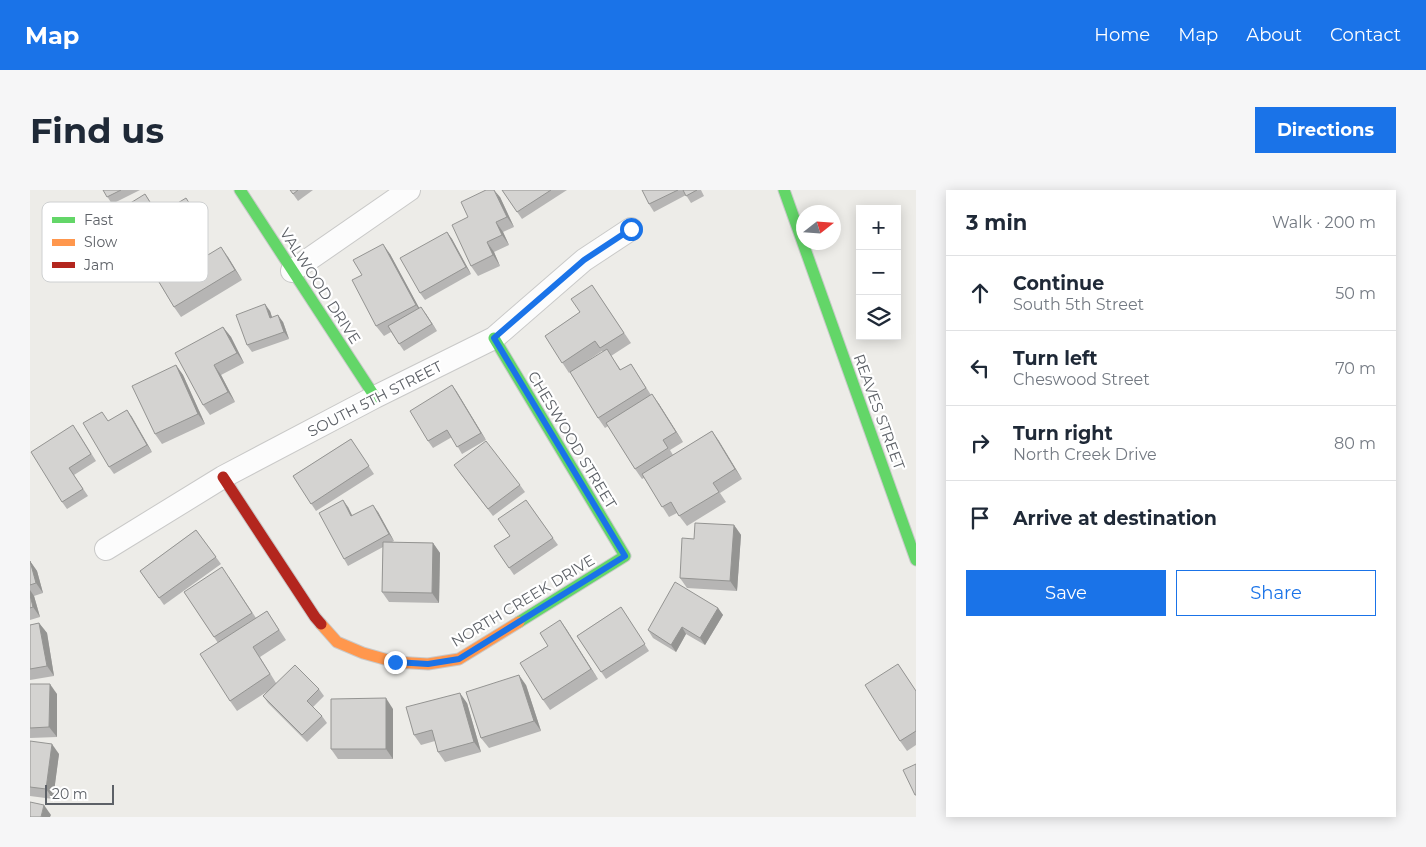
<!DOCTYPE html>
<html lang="en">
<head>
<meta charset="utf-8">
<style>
	:root { --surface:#fff; --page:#f6f6f7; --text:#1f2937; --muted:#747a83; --line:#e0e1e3; --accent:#1a73e8 }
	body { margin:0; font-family:Montserrat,sans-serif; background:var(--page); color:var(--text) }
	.controls { position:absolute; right:15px; top:15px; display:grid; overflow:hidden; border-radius:0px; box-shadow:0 2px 12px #0003 }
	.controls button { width:45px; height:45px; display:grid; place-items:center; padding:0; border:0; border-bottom:1px solid var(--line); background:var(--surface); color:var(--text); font:25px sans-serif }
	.compass { position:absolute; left:766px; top:15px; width:45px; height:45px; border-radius:50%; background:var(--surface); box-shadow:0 2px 12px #0003; rotate:73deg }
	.scale { position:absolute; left:15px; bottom:12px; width:69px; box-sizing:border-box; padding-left:5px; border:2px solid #5d6167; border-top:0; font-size:14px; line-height:18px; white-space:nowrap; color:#5d6167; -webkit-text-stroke:4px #fff; paint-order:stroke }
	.stop { position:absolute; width:15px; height:15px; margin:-11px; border:4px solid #1a73e8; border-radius:50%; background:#fff }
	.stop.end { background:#1a73e8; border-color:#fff; box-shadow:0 1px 5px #0008 }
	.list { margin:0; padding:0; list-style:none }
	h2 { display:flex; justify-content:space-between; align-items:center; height:65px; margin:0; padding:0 20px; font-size:21px }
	h2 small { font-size:16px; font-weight:400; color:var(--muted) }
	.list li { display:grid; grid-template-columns:32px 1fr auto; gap:15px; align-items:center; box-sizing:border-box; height:75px; padding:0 20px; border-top:1px solid var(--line) }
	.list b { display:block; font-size:19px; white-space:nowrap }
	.list p { margin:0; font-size:16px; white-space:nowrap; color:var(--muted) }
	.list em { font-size:16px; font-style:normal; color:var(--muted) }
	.actions { display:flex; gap:10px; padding:15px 20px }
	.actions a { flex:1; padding:11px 0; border:1px solid var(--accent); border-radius:0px; text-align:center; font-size:18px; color:var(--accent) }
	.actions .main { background:var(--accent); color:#fff }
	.icon { flex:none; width:28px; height:28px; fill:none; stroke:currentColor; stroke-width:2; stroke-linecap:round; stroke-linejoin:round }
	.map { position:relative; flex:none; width:886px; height:627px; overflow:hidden; border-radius:0px }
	header { display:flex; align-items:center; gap:30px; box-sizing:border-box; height:70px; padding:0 25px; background:var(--accent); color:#fff }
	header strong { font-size:24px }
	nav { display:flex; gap:28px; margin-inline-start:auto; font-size:18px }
	.intro { display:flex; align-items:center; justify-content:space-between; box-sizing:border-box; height:120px; padding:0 30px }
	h1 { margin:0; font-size:35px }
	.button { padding:12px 22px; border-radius:0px; background:var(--accent); color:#fff; font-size:18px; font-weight:700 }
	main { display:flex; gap:30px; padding:0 30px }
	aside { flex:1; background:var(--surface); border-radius:0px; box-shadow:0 2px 12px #0003 }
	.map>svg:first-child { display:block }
</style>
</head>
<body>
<header>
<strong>Map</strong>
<nav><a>Home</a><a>Map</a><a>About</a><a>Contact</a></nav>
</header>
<div class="intro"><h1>Find us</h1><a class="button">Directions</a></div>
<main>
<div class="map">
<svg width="886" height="627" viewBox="0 0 886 627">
	<rect width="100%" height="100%" fill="#edece8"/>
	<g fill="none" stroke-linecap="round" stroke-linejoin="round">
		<g stroke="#c9c9c8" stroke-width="24">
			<g id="street">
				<path d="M262,81L379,0"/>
				<path d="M76,359L193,287L345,207L464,148L554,70L601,39"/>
			</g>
		</g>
		<g stroke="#c9c9c9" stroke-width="13">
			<g id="fast">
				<path d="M210,0L345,207"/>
				<path d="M754,0L886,370"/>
				<path d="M464,148L595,366L489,432"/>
			</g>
		</g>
		<g stroke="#c9c9c9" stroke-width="13">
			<path id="slow" d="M291,434L307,452L333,463L365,472L398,474L429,469L489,432"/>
		</g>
		<g stroke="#c9c9c9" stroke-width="13">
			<path id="jam" d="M193,287L285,427L291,434"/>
		</g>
		<use href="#street" stroke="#fcfcfc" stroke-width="22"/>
		<use href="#fast" stroke="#63d668" stroke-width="11"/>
		<use href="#slow" stroke="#ff974d" stroke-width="11"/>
		<use href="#jam" stroke="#b3261e" stroke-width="11"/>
	</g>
	<g fill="#b6b5b4" fill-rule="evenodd">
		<path d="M73,0H110L82,14Z"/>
		<path d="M260,0H283L268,11Z"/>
		<path d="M472,0H537L492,29Z"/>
		<path d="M612,0H671L674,6L661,13L656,5L624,22L619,14Z"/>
		<path d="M115,4L129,25L163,18L177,40L152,56L164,74L198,67L212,90L151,127L144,117L119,76H118L103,53L100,55L93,45Z"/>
		<path d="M470,7L484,37L473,42L479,55L464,62L470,76L448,86L441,76L438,27Z"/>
		<path d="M417,42L422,49L441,84L395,110L390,103Z"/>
		<path d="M360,64L389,118L396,124L407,141L374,161L361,142L354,146L346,136L332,85Z"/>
		<path d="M562,95L601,153L581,166L591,180L601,174L621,205L629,214L653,252L640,260L643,265L682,241L712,289L690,303L696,312L657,336L647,323L639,327L614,288L612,289L605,279L578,236L575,238L568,228L540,182L539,183L515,146L550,122ZM572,161L573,162L554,173Z"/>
		<path d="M240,121L242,128L253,132L259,149L222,162L217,155Z"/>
		<path d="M193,137L201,147L214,173L191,185L205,212L180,225L173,215Z"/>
		<path d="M146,175L153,185L175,234L132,254L125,244Z"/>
		<path d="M422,195L456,250L432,264L422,247L403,258L398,251Z"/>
		<path d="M97,220L122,262L84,284L79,277V231Z"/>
		<path d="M48,242L66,271L44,285L58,306L37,319L32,312Z"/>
		<path d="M321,249L344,284L286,321L263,286Z"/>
		<path d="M429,282L490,295L495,302L463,326Z"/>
		<path d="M496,310L528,355L484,385L464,356L480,346Z"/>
		<path d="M318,317L322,326L348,322L364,351L362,352L403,353L410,363L409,413L359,412L352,402L353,357L318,376L314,369Z"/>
		<path d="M704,335L711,345L707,401L657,398L650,388Z"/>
		<path d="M166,340L191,374L134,415L110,381Z"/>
		<path d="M0,371L7,381L13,403L4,406L10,427L0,430Z"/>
		<path d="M199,387L226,428L237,421L256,450L230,467L246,493L289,499L294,506L283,517L292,526L297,533L277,552L238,513L233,506L238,501L207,521L200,511L188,453L154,402Z"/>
		<path d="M591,417L619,461L576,489L547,446Z"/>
		<path d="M688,418L693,425L675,455L656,444L646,462L623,448L618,440Z"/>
		<path d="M530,430L568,489L520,520L513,510L518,456Z"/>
		<path d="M9,433L17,443L24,486L0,490V435Z"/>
		<path d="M868,474L886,501V555L877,561L870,551Z"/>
		<path d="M0,494L27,504V547L0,548Z"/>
		<path d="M496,495L511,541L459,558L451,548Z"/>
		<path d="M437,513L451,562L415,572L408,562L405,551L391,555L384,545Z"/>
		<path d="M363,519V569H308L301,559Z"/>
		<path d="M0,551L29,564L23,609L0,606Z"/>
	</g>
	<g fill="#949492">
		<path d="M464,0L470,7L484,37L477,27Z"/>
		<path d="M156,8L163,18L177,40L170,30Z"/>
		<path d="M466,32L473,42L479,55L472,45Z"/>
		<path d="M417,42L422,49L441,84L436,77Z"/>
		<path d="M150,52L157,62L170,85L163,74Z"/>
		<path d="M457,52L464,62L470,76L463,65Z"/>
		<path d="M353,54L360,64L393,125L386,115Z"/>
		<path d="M191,57L198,67L212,90L205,80Z"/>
		<path d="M235,114L240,121L245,136L240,128Z"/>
		<path d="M391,117L396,124L407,141L402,134Z"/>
		<path d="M248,125L253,132L259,149L254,142Z"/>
		<path d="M193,137L201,147L214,173L207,163Z"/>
		<path d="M146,175L153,185L175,234L168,224Z"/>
		<path d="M184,175L191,185L205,212L198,202Z"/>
		<path d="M422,195L427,202L456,250L451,243Z"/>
		<path d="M622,204L629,214L653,252L646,242Z"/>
		<path d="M97,220L102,227L122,262L117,255Z"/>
		<path d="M682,241L689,251L712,289L705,279Z"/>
		<path d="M313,310L318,317L326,333L321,326Z"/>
		<path d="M343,315L348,322L364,351L359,344Z"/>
		<path d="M704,335L711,345L707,401L700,391Z"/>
		<path d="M403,353L410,363L409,413L402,403Z"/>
		<path d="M0,371L7,381L13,403L6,393Z"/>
		<path d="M0,400L4,406L10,427L3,417L0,405Z"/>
		<path d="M688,418L693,425L675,455L670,448Z"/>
		<path d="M530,430L537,440L568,489L561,479Z"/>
		<path d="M9,433L17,443L24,486L17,476Z"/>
		<path d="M652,437L656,444L646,462L641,455Z"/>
		<path d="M489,485L496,495L511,541L504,531Z"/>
		<path d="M20,494L27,504V547L19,537Z"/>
		<path d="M430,503L437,513L451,562L444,552Z"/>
		<path d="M356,508L363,519V569L356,559Z"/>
		<path d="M22,554L29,564L23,609L16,599Z"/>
		<path d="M14,615L21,625L20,627H11Z"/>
	</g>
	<g fill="#d4d3d1" stroke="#949492">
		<path d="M73,0H91L77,7Z"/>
		<path d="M260,0H268L263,4Z"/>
		<path d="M456,0H464L477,27L466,32L472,45L457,52L463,65L441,76L422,35L438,27L431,12Z"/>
		<path d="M472,0H521L487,22Z"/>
		<path d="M612,0H648L619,14Z"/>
		<path d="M653,0H667L656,6Z"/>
		<path d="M115,4L128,25L156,8L170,30L111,66L97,43L93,45L81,25Z"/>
		<path d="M417,42L436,77L390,103L370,68Z"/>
		<path d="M150,52L163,74L191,57L205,80L144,117L117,72Z"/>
		<path d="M353,54L386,115L346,136L322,90L332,85L323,70Z"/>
		<path d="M562,95L594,143L570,158L565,151L532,173L515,146L550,122L541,109Z"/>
		<path d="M235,114L240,128L248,125L254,142L217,155L206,125Z"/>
		<path d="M391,117L402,134L369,154L358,136Z"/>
		<path d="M193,137L207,163L184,175L198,202L173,215L145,163Z"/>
		<path d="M577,159L590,180L601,174L616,198L568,228L540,182Z"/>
		<path d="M146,175L168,224L125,244L102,196Z"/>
		<path d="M422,195L451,243L427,257L417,240L398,251L380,221Z"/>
		<path d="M622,204L646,242L633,250L638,258L605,279L576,233Z"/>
		<path d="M97,220L117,255L79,277L53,233L72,222L78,231Z"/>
		<path d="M43,235L61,264L39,278L53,299L32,312L1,262Z"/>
		<path d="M682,241L705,279L683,293L689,302L649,326L641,312L632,317L612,284Z"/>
		<path d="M321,249L339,276L281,314L263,286Z"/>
		<path d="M456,251L490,295L458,319L424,275Z"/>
		<path d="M313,310L321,326L343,315L359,344L314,369L289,323Z"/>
		<path d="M496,310L523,348L479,378L464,356L480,346L468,329Z"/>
		<path d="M665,333L704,335L700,391L650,388L652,348L664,349Z"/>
		<path d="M166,340L186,367L129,408L110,381Z"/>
		<path d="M353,352L403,353L402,403L352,402Z"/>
		<path d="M0,371L6,393L0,395Z"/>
		<path d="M192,377L222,423L184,447L154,402Z"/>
		<path d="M645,392L688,418L670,448L652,437L641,455L618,440Z"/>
		<path d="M0,405L3,417L0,418Z"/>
		<path d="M591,417L615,454L571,482L547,446Z"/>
		<path d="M237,421L249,440L223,457L240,484L200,511L170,464Z"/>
		<path d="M530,430L561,479L513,510L490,473L518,456L510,443Z"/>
		<path d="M9,433L17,476L0,479V435Z"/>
		<path d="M868,474L886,501V541L870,551L835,495Z"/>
		<path d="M265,475L289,499L277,511L292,526L272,545L233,506Z"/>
		<path d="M489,485L504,531L451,548L436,502Z"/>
		<path d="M0,494H20L19,537L0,538Z"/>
		<path d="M430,503L444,552L408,562L402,540L384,545L376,517Z"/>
		<path d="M356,508V559H301V509Z"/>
		<path d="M0,551L22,554L16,599L0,597Z"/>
		<path d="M886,574V605H885L873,580Z"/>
		<path d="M0,612L14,615L11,627H0Z"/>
	</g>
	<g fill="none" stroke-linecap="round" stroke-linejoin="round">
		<path stroke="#1a73e8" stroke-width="6" d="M365,472L398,474L429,469L595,366L464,148L554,70L601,39"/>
	</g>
	<g text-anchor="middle" stroke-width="4.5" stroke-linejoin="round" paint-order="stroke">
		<g font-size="15" fill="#5d6167" stroke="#fff">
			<text transform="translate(290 96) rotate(57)" y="5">VALWOOD DRIVE</text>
			<text transform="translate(345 209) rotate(-27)" y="5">SOUTH 5TH STREET</text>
			<text transform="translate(849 222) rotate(70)" y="5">REAVES STREET</text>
			<text transform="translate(542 250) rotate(59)" y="5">CHESWOOD STREET</text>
			<text transform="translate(493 411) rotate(-31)" y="5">NORTH CREEK DRIVE</text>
		</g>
	</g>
	<rect x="12" y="12" width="166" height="80" rx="8" fill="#fff" stroke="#ced0d1" stroke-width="1"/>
	<rect x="22" y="27" width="23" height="6" fill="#63d668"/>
	<rect x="22" y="49" width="23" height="7" fill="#ff974d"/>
	<rect x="22" y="72" width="23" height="6" fill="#b3261e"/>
	<g font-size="14" fill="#5d6167">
		<text x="54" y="35">Fast</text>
		<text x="54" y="57">Slow</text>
		<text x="54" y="80">Jam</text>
	</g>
</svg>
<div class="controls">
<button>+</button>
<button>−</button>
<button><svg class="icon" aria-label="layers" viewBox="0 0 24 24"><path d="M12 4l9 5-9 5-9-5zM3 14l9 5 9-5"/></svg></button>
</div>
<svg class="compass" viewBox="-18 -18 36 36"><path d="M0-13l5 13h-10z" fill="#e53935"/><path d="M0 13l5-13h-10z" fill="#747a83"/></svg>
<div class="scale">20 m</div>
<div class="stop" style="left:601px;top:39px"></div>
<div class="stop end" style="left:365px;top:472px"></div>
</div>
<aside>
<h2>3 min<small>Walk · 200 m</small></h2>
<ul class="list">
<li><svg class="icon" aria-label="ahead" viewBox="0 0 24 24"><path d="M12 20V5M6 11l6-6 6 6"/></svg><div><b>Continue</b><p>South 5th Street</p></div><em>50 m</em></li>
<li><svg class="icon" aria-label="left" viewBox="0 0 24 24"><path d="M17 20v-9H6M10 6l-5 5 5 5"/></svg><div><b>Turn left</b><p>Cheswood Street</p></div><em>70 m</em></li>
<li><svg class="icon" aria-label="right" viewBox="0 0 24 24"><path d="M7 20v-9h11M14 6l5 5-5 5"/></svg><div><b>Turn right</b><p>North Creek Drive</p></div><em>80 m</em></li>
<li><svg class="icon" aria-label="arrive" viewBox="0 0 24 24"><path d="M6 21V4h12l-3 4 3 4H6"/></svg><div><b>Arrive at destination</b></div></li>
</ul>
<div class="actions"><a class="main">Save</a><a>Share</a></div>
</aside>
</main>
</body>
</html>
